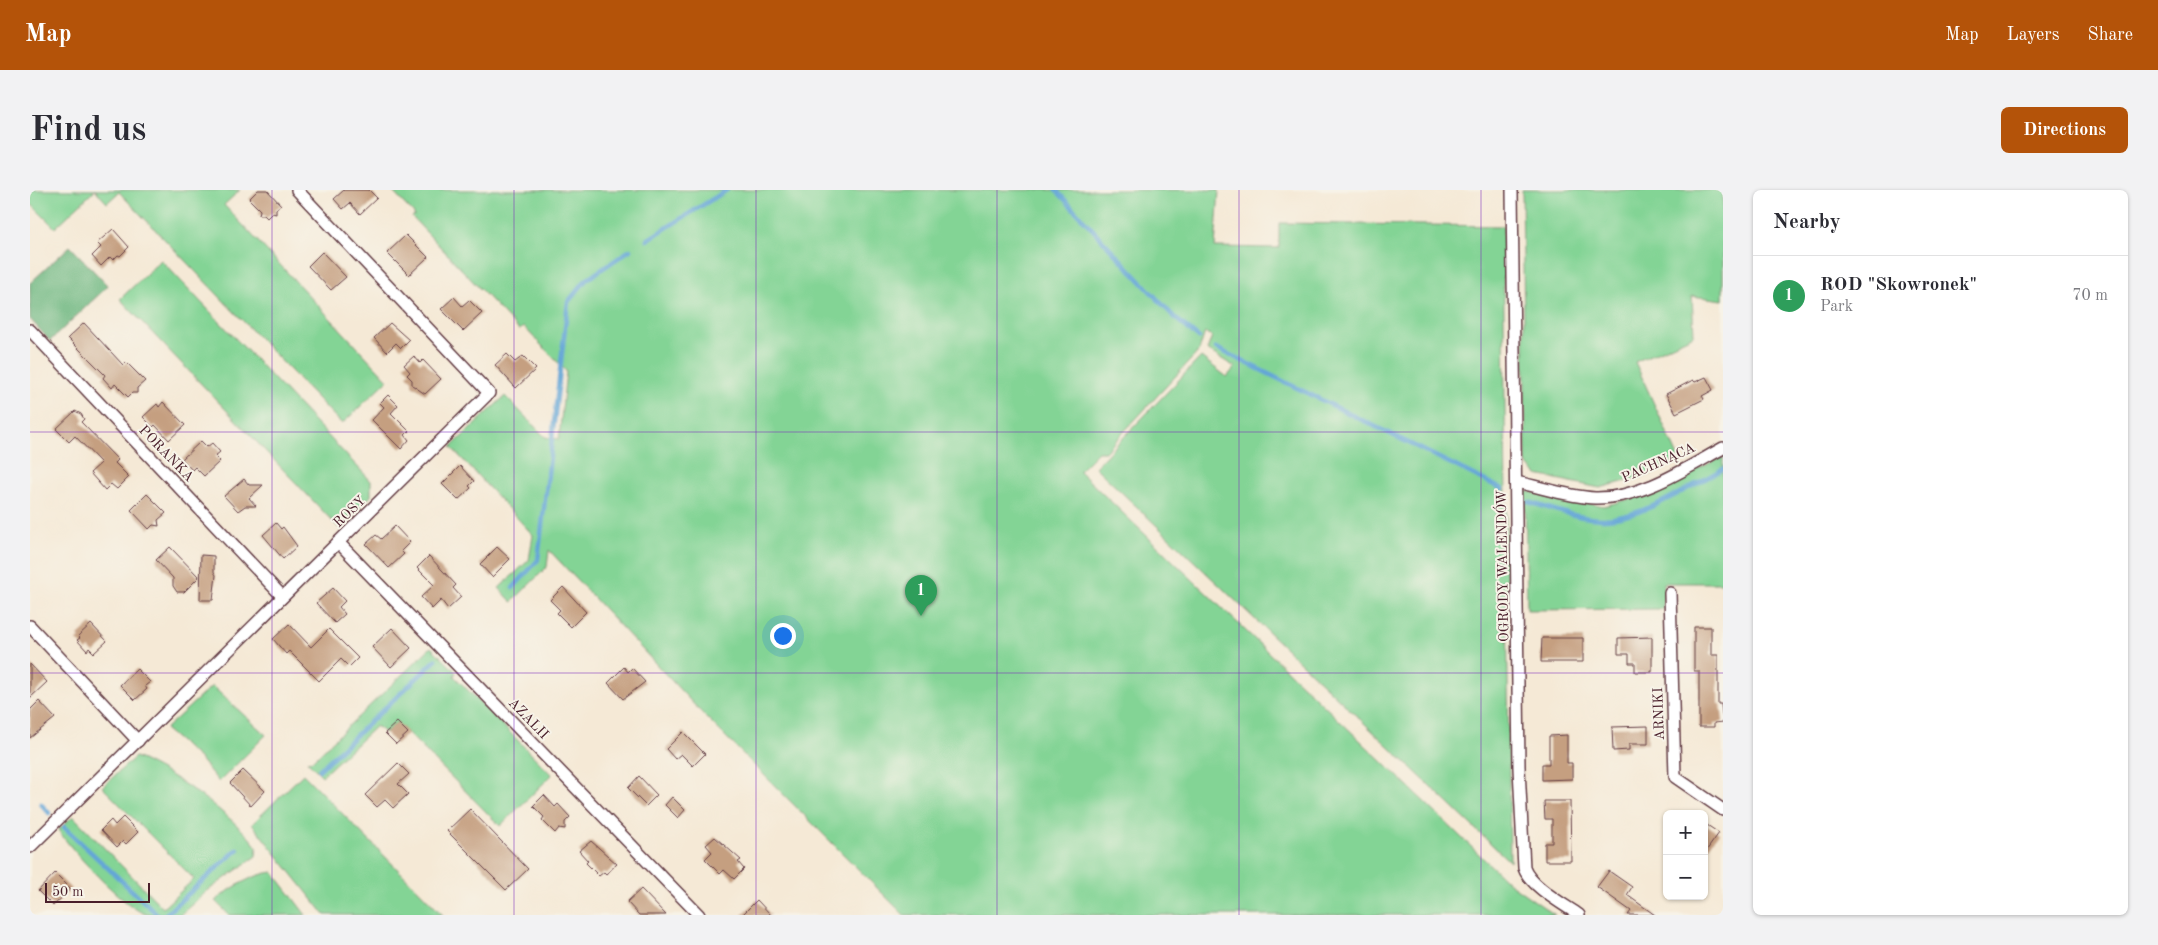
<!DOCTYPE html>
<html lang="en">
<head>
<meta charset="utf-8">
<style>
	:root { --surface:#fff; --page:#f2f2f3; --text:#2b2b33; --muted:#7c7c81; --line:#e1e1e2; --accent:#b45309 }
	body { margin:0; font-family:"Old Standard TT",serif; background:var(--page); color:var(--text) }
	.controls { position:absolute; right:15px; bottom:15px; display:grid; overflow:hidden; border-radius:8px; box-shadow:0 1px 4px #0004 }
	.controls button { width:45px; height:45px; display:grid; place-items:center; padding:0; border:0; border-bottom:1px solid var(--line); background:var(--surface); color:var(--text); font:25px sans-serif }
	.scale { position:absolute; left:15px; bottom:12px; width:105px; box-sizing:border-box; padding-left:5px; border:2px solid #4a1f2b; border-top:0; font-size:14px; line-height:18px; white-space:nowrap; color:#4a1f2b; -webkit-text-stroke:4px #f7f3e8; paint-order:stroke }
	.you { position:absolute; left:752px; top:445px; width:18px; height:18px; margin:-12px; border:4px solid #fff; border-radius:50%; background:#1a73e8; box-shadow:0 0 0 8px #1a73e833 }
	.badge { display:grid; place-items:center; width:32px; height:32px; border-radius:50%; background:var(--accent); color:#fff; font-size:16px; font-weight:700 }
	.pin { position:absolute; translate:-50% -41px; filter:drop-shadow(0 1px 2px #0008) }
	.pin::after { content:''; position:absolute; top:26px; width:18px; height:15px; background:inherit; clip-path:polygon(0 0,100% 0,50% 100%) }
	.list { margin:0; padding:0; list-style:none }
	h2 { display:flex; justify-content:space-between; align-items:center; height:65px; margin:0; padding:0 20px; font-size:21px }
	h2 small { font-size:16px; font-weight:400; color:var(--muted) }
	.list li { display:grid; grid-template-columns:32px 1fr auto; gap:15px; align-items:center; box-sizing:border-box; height:80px; padding:0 20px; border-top:1px solid var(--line) }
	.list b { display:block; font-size:19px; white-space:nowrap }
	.list p { margin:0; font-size:16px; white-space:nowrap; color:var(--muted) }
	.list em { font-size:16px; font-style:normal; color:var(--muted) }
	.map { position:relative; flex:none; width:1693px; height:725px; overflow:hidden; border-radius:8px }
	header { display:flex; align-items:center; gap:30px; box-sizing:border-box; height:70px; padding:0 25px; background:var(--accent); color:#fff }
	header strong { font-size:24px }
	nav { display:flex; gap:28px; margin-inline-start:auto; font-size:18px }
	.intro { display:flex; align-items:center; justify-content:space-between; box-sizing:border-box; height:120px; padding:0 30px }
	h1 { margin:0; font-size:35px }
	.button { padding:12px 22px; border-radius:8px; background:var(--accent); color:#fff; font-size:18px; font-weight:700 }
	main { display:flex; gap:30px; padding:0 30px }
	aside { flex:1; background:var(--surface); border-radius:8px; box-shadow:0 1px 4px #0004 }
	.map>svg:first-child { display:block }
</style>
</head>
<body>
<header>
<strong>Map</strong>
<nav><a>Map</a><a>Layers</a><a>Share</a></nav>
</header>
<div class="intro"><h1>Find us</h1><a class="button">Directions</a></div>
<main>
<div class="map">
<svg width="1693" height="725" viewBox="0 0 1693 725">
	<rect width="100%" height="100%" fill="#f7f3e8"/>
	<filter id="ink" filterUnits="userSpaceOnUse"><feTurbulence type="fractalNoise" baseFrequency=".02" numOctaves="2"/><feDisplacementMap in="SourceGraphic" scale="10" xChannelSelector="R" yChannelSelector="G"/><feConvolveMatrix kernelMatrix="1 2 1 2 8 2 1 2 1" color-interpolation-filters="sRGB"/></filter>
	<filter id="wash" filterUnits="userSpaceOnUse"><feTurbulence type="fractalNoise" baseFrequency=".0096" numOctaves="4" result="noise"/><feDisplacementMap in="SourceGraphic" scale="20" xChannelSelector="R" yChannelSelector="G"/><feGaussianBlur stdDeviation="1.12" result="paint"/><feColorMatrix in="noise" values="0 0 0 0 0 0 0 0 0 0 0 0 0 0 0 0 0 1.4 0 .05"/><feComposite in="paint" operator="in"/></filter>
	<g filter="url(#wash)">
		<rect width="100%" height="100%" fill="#f5e9d6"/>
		<g fill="#83d495" stroke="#667a60">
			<path d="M0,0H210L194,15L358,190L312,234L89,2L77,13L65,0L25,38L2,15L0,16Z"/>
			<path d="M361,0H1189L1185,57L1249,58V33L1473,36L1480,672L1065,277L1171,167L1197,187L1205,177L1177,160L1182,146L1175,142L1169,161L1077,260L1075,262H1068L1049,281L1479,693L1525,725H874L671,522L519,360L517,377L482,412L469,398L499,370L503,345L421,257L475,206L515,247L529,249L536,181L494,137L489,140L382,27L385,25Z"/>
			<path d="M1492,0H1693V110L1662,106L1664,145L1605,172L1649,269L1619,285L1570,298L1507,285L1496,273Z"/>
			<path d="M131,70L341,291V306L309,338L90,109Z"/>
			<path d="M1693,267V393H1634L1633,419L1497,420L1495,301L1574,316L1607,307Z"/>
			<path d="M401,457L426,482L424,486L522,585L470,636L367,532L355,543L346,536L292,586L277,571L283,570Z"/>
			<path d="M182,496L236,545L189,592L169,568L135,539Z"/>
			<path d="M105,567C141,581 204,626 227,657L226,666L176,702L150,725C140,725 123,725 115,724C92,715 42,661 28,640L43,626L133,718L164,689L72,597Z"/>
			<path d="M273,584L284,595L413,725H295L222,634Z"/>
			<path d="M243,682L276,725H199L185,711C201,698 223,684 243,682Z"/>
		</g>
		<path fill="#6ab67e" stroke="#5a6a54" d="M40,56L78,96L20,151L0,129V93Z"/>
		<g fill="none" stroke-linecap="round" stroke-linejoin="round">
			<g stroke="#63a6d7" stroke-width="4.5">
				<path d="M1026,0L1144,127L1169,148"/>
				<path d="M617,50L697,0"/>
				<path d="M1186,158L1472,299"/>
				<path d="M1499,312C1522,319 1549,329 1573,329C1613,328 1659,297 1693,279"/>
				<path d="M483,398L508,370L538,112L556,90L600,60"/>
				<path d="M289,580L406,470"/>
				<path d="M11,614L19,623"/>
				<path d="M34,637L128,725"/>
				<path d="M135,725L208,659"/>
			</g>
		</g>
		<g id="blocks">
			<g fill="#c59f80">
				<path d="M228,0H237L251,15L246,19V24L242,23L237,28L234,25H229L230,20L219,9Z"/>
				<path d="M314,0H339L347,8L330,24L320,13L313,19L304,9Z"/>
				<path d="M83,39L99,57L90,66L88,65L83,70L80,67L71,76L62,66L71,57L67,53Z"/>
				<path d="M376,45L398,67L379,85L357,63Z"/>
				<path d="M292,62L316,87L301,100L278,76Z"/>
				<path d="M424,107L432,116L439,110L452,123L433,141L411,119Z"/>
				<path d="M54,133L93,175L96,172L115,191L107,198V203H102L98,207L85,194L82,198L73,188L75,185L38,148Z"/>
				<path d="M360,133L379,150L371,158L366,153L357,162L344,148Z"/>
				<path d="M477,164L485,172L493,166L506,179L486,198L465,175Z"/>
				<path d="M384,166L390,173L393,170L411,189L395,204L382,195V190L377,185L380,182L374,175Z"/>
				<path d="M1676,187L1683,200L1672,206L1674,209L1646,223L1636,204L1663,190L1665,192Z"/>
				<path d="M358,205L368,215L361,223L379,241L375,245L379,250L371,259L342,230L354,217L350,213Z"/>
				<path d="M133,212L155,235L139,250L125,235L123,237L113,227L127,214L129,217Z"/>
				<path d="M45,221L51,224L54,229L51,232L88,270L85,273L99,287L87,299L81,294L75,300L60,283L71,273L45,246L39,252L26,239Z"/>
				<path d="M171,251L177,257L182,253L190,262L185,266L190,271L174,286L165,277L162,280L152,269Z"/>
				<path d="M430,276L444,291L439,296L441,298L428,310L412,294Z"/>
				<path d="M214,289L219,295H233L219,308L226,316H215L208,321L194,306Z"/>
				<path d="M117,304L136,323L128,330L129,336L123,335L119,339L101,320Z"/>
				<path d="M246,333L251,339L253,337L267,356L253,369L233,345Z"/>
				<path d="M365,336L380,352L371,361L374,364L359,378L336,354L346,345L351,349Z"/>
				<path d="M140,357L169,387L154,402H147L143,396V388L126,370Z"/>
				<path d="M467,357L480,369L462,387L450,374Z"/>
				<path d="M171,365L184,366V382L186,385L183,410H170Z"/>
				<path d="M399,366L426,395L423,398L431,407L418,419L411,410L402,419L391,407L404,395L387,378Z"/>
				<path d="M533,397L556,422L541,437L527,423L530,420L520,410Z"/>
				<path d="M303,398L315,411L309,417L315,424L305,433L286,413Z"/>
				<path d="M61,434L77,451L64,463L59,458L57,461L47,450L50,448L48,446Z"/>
				<path d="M259,434L281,457L299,439L328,468L319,477L311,469L289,491L259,461L256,464L243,449Z"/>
				<path d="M1664,437H1681V465H1688V514H1691L1693,532L1684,533V537H1669V481H1664Z"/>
				<path d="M362,438L381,458L361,477L342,457Z"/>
				<path d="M1622,447V482H1605V473H1599V464H1588V448Z"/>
				<path d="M1512,448H1553V472H1511Z"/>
				<path d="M0,474L17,492L0,508Z"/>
				<path d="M594,477L598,482L602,478L615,492L593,509L578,493Z"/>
				<path d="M107,479L120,492L115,496L117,499L105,510L90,495Z"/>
				<path d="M9,511L25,528L0,548V520Z"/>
				<path d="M367,532L378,543L366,554L355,543Z"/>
				<path d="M1618,536V554H1599V560L1583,561L1582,537Z"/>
				<path d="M653,542L675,564L663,576L651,564L645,569L636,559Z"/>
				<path d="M1537,545V573H1542V589L1512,590V574H1519V546Z"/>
				<path d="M368,573L379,584L368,594L378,604L363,618L355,610L347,617L335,605Z"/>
				<path d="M213,580L235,601L221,616L200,593Z"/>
				<path d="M609,586L627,605L616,616L598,598Z"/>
				<path d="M514,605L525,617L528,614L540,627L535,632V639L529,638L525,643L512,630L514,627L503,616Z"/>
				<path d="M642,607L655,620L648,628L635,615Z"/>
				<path d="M1514,611H1540L1541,671H1515V653H1522V629H1515Z"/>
				<path d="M440,619L498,679L476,700L417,641Z"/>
				<path d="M93,627L108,642L96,654L93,651L87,657L71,640L81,630L85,635Z"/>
				<path d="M1674,633L1689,643L1674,664Z"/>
				<path d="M685,647L711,670L708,672L714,679L704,689L694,680L690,684L675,669L682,662L676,655Z"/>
				<path d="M561,651L587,674L576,684L574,682L569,686L556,673L558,671L549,661Z"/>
				<path d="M1579,681L1602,697L1597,705L1625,725H1598L1601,721L1567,697Z"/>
				<path d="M25,683L41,699L23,716L8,701Z"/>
				<path d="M611,699L636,725H609L597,712Z"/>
				<path d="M727,710L741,725H712Z"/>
			</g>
		</g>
	</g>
	<g filter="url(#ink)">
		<use href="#blocks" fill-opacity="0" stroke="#643d45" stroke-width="1"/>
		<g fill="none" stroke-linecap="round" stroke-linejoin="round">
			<g stroke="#643d45" stroke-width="14">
				<g id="minor">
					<path d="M1482,0L1489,578L1494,678C1500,696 1533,714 1549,725"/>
					<path d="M0,140L252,406"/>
					<path d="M1486,292C1511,297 1539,307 1565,308C1610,309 1655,279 1693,258"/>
					<path d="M308,352L669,725"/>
					<path d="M1640,403L1645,587L1693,620"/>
					<path d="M0,436L108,551"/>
					<path d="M0,657L459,203L267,0"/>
				</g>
			</g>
			<use href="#minor" stroke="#fff" stroke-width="11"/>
		</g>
	</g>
	<path fill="none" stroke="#7b2cbf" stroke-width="1" stroke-opacity="0.55" d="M242,0V725M484,0V725M726,0V725M967,0V725M1209,0V725M1451,0V725M0,242H1693M0,483H1693"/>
	<g text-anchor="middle" stroke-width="4" stroke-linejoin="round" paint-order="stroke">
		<g font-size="14" fill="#4a1f2b" stroke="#f7f3e8">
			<text transform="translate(137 263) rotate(46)" y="5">PORANKA</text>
			<text transform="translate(1628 272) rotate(-24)" y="5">PACHNĄCA</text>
			<text transform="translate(319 321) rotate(-44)" y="5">ROSY</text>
			<text transform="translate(1472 376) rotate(-91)" y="5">OGRODY WALENDÓW</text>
			<text transform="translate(1628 524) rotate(-92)" y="5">ARNIKI</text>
			<text transform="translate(499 528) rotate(46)" y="5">AZALII</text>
		</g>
	</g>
</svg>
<div class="controls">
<button>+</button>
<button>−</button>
</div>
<div class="scale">50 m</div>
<div class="you"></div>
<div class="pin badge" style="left:891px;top:426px;background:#2e9e5b">1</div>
</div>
<aside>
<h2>Nearby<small></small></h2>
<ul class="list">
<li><span class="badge" style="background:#2e9e5b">1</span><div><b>ROD &quot;Skowronek&quot;</b><p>Park</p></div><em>70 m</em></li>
</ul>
</aside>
</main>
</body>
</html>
